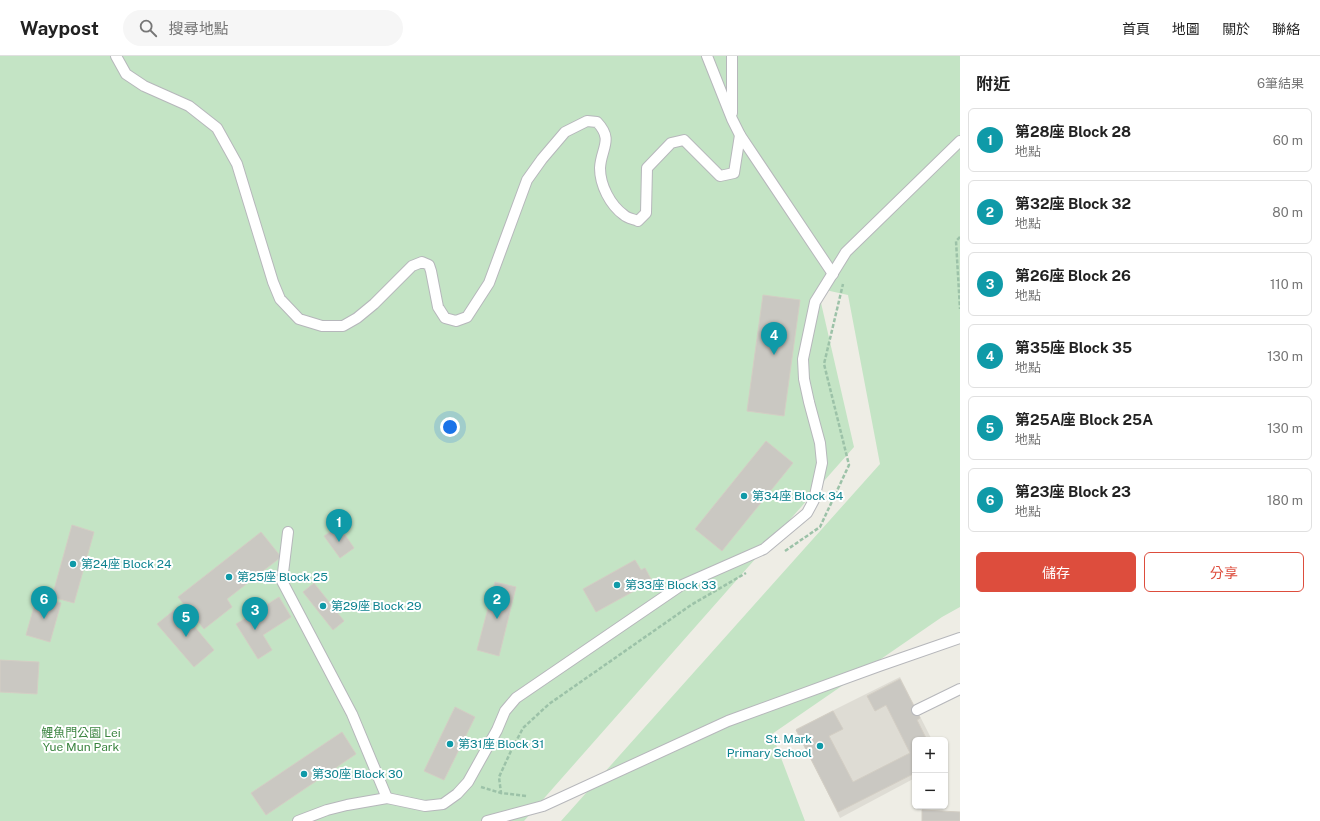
<!DOCTYPE html>
<html lang="zh-TW">
<head>
<meta charset="utf-8">
<style>
	:root { --surface:#fff; --page:#f6f6f6; --text:#222; --muted:#767676; --line:#e0e0e0; --accent:#dd4d3d }
	body { margin:0; font-family:"Public Sans","Noto Sans TC",sans-serif; background:var(--page); color:var(--text) }
	.controls { position:absolute; right:12px; bottom:12px; display:grid; overflow:hidden; border-radius:6px; box-shadow:0 1px 3px #0004 }
	.controls button { width:36px; height:36px; display:grid; place-items:center; padding:0; border:0; border-bottom:1px solid var(--line); background:var(--surface); color:var(--text); font:20px sans-serif }
	.you { position:absolute; left:450px; top:371px; width:14px; height:14px; margin:-10px; border:3px solid #fff; border-radius:50%; background:#1a73e8; box-shadow:0 0 0 6px #1a73e833 }
	.badge { display:grid; place-items:center; width:26px; height:26px; border-radius:50%; background:var(--accent); color:#fff; font-size:13px; font-weight:700 }
	.pin { position:absolute; translate:-50% -33px; filter:drop-shadow(0 1px 2px #0008) }
	.pin::after { content:''; position:absolute; top:21px; width:14px; height:12px; background:inherit; clip-path:polygon(0 0,100% 0,50% 100%) }
	.list { margin:0; padding:0; list-style:none }
	h2 { display:flex; justify-content:space-between; align-items:center; height:52px; margin:0; padding:0 16px; font-size:17px }
	h2 small { font-size:13px; font-weight:400; color:var(--muted) }
	.list li { display:grid; grid-template-columns:26px 1fr auto; gap:12px; align-items:center; box-sizing:border-box; height:64px; margin:0 8px 8px; padding:0 8px; border:1px solid var(--line); border-radius:6px }
	.list b { display:block; font-size:15px; white-space:nowrap }
	.list p { margin:0; font-size:13px; white-space:nowrap; color:var(--muted) }
	.list em { font-size:13px; font-style:normal; color:var(--muted) }
	.actions { display:flex; gap:8px; padding:12px 16px }
	.actions a { flex:1; padding:9px 0; border:1px solid var(--accent); border-radius:6px; text-align:center; font-size:14px; color:var(--accent) }
	.actions .main { background:var(--accent); color:#fff }
	.icon { flex:none; width:22px; height:22px; fill:none; stroke:currentColor; stroke-width:2; stroke-linecap:round; stroke-linejoin:round }
	.map { position:relative; flex:none; width:960px; height:765px; overflow:hidden }
	header { display:flex; align-items:center; gap:24px; box-sizing:border-box; height:56px; padding:0 20px; background:var(--surface); border-bottom:1px solid var(--line) }
	header strong { font-size:19px }
	nav { display:flex; gap:22px; margin-inline-start:auto; font-size:14px }
	.search { width:280px; height:36px; background:var(--page); display:flex; align-items:center; gap:10px; box-sizing:border-box; padding:0 14px; border-radius:22px; color:var(--muted); font-size:15px }
	main { display:flex }
	aside { flex:1; background:var(--surface) }
	.map>svg:first-child { display:block }
</style>
</head>
<body>
<header>
<strong>Waypost</strong>
<div class="search"><svg class="icon" aria-label="search" viewBox="0 0 24 24"><circle cx="10" cy="10" r="6"/><path d="M15 15l6 6"/></svg>搜尋地點</div>
<nav><a>首頁</a><a>地圖</a><a>關於</a><a>聯絡</a></nav>
</header>
<main>
<div class="map">
<svg width="960" height="765" viewBox="0 0 960 765">
	<rect width="100%" height="100%" fill="#eeede5"/>
	<path fill="#dedcd4" d="M900,621L932,684H915V722L840,762L796,673Z"/>
	<path fill="#c4e4c5" d="M0,0H960V551L942,561L772,678L805,765H561L880,408L848,239L821,233L819,238L854,391L524,765H0Z"/>
	<g fill="#cac8c2" stroke="#d3cec4">
		<path d="M763,239L800,244L784,360L747,355Z"/>
		<path d="M766,385L793,407L722,495L695,473Z"/>
		<path d="M72,469L94,476L74,547L52,541Z"/>
		<path d="M339,470L354,492L340,502L324,480Z"/>
		<path d="M261,476L281,501L227,543L232,551L204,573L178,541Z"/>
		<path d="M635,504L641,514L645,512L652,525L596,556L583,533Z"/>
		<path d="M495,526L516,531L499,600L477,594Z"/>
		<path d="M314,527L344,565L333,574L303,536Z"/>
		<path d="M37,540L61,547L50,586L26,579Z"/>
		<path d="M279,541L291,561L263,579L272,594L258,603L236,568Z"/>
		<path d="M178,551L214,594L194,611L157,568Z"/>
		<path d="M0,604L39,606L37,638L0,636Z"/>
		<path d="M900,623L920,662L917,664L927,684H915V717L838,756L796,674L833,655L843,673L829,680L853,726L910,697L886,649L875,655L867,640Z"/>
		<path d="M455,651L475,661L444,724L424,715Z"/>
		<path d="M342,676L356,698L266,759L251,737Z"/>
		<path d="M922,754L960,756V765H922Z"/>
	</g>
	<g fill="none" stroke-linecap="round" stroke-linejoin="round">
		<g stroke="#b6b7bb" stroke-width="12">
			<g id="service">
				<path d="M116,0L126,18L144,30L189,50L217,72L237,108L273,226L280,243L299,263L322,270H343L357,262L374,248L412,210L422,206L429,209L431,215L438,251L445,262L456,265L467,261L489,227L527,124L542,103L565,76L587,65L597,66C614,84 601,92 600,112C600,129 610,149 624,159C627,162 633,163 638,165L646,157L647,112L671,87L684,84L720,120L734,117L740,79"/>
				<path d="M707,0L732,63L740,79L833,218"/>
				<path d="M732,57V0"/>
				<path d="M288,476L282,525L352,658L387,742"/>
				<path d="M917,654L960,633"/>
				<path d="M298,765L327,754L347,749L387,742L425,750L443,748L457,738L468,726L497,674L505,655L516,642L680,530L764,493L807,457L814,444L822,407L820,387L809,346L804,323L803,303L815,246L846,196L960,85"/>
				<path d="M487,765L543,750L728,665L879,610L960,582"/>
			</g>
		</g>
		<g stroke="#9cc2a8" stroke-width="2.5" stroke-dasharray="4 2" stroke-linecap="butt">
			<path d="M960,181L956,185L960,253"/>
			<path d="M785,495L820,471L849,409L824,308L843,228"/>
			<path d="M481,731L501,737"/>
			<path d="M526,740L501,737L499,721L511,695L523,672L549,648L691,549L746,517"/>
		</g>
		<use href="#service" stroke="#fff" stroke-width="10"/>
	</g>
	<g fill="#0f9aa8" stroke="#fff" stroke-width="1.5">
		<circle cx="744" cy="440" r="4"/>
		<circle cx="73" cy="508" r="4"/>
		<circle cx="229" cy="521" r="4"/>
		<circle cx="617" cy="529" r="4"/>
		<circle cx="323" cy="550" r="4"/>
		<circle cx="450" cy="688" r="4"/>
		<circle cx="820" cy="690" r="4"/>
		<circle cx="304" cy="718" r="4"/>
	</g>
	<g text-anchor="middle" stroke-width="4" stroke-linejoin="round" paint-order="stroke">
		<g font-size="12" fill="#0d838f" stroke="#fff" text-anchor="start">
			<text x="752" y="444">第34座 Block 34</text>
			<text x="81" y="512">第24座 Block 24</text>
			<text x="237" y="525">第25座 Block 25</text>
			<text x="625" y="533">第33座 Block 33</text>
			<text x="331" y="554">第29座 Block 29</text>
			<text x="812" y="687" text-anchor="end">St. Mark<tspan x="812" dy="14">Primary School</tspan></text>
			<text x="458" y="692">第31座 Block 31</text>
			<text x="312" y="722">第30座 Block 30</text>
		</g>
		<g font-size="12" fill="#3c8541" stroke="#fff">
			<text x="81" y="681">鯉魚門公園 Lei<tspan x="81" dy="14">Yue Mun Park</tspan></text>
		</g>
	</g>
</svg>
<div class="controls">
<button>+</button>
<button>−</button>
</div>
<div class="you"></div>
<div class="pin badge" style="left:339px;top:486px;background:#0f9aa8">1</div>
<div class="pin badge" style="left:497px;top:563px;background:#0f9aa8">2</div>
<div class="pin badge" style="left:255px;top:574px;background:#0f9aa8">3</div>
<div class="pin badge" style="left:774px;top:299px;background:#0f9aa8">4</div>
<div class="pin badge" style="left:186px;top:581px;background:#0f9aa8">5</div>
<div class="pin badge" style="left:44px;top:563px;background:#0f9aa8">6</div>
</div>
<aside>
<h2>附近<small>6筆結果</small></h2>
<ul class="list">
<li><span class="badge" style="background:#0f9aa8">1</span><div><b>第28座 Block 28</b><p>地點</p></div><em>60 m</em></li>
<li><span class="badge" style="background:#0f9aa8">2</span><div><b>第32座 Block 32</b><p>地點</p></div><em>80 m</em></li>
<li><span class="badge" style="background:#0f9aa8">3</span><div><b>第26座 Block 26</b><p>地點</p></div><em>110 m</em></li>
<li><span class="badge" style="background:#0f9aa8">4</span><div><b>第35座 Block 35</b><p>地點</p></div><em>130 m</em></li>
<li><span class="badge" style="background:#0f9aa8">5</span><div><b>第25A座 Block 25A</b><p>地點</p></div><em>130 m</em></li>
<li><span class="badge" style="background:#0f9aa8">6</span><div><b>第23座 Block 23</b><p>地點</p></div><em>180 m</em></li>
</ul>
<div class="actions"><a class="main">儲存</a><a>分享</a></div>
</aside>
</main>
</body>
</html>
